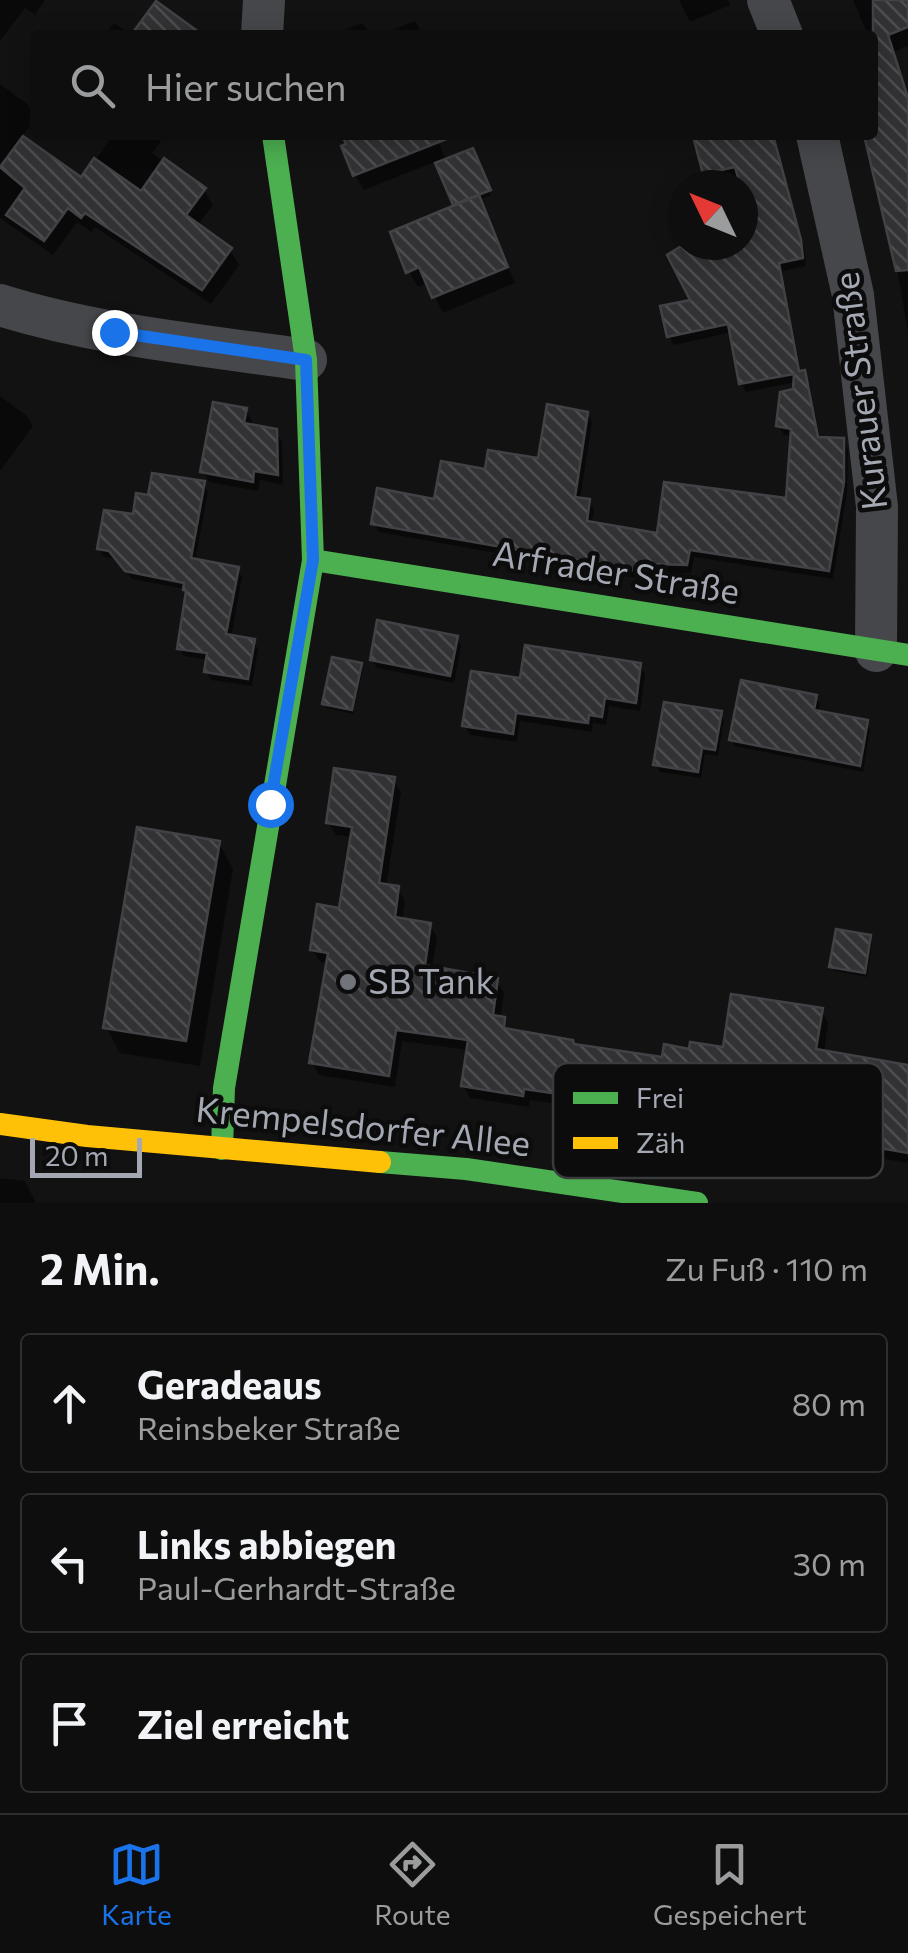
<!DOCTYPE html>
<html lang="de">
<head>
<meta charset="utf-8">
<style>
	:root { --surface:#0e0e0e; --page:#1c1c1c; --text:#f1f3f6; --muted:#9b9c9e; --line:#2e2e2e; --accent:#1a73e8 }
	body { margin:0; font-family:Commissioner,sans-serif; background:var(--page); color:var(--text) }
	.compass { position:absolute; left:668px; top:170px; width:90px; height:90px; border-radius:50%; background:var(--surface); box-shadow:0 5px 25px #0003; rotate:313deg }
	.scale { position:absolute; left:30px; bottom:25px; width:112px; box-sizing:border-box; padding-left:10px; border:5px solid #a4a8b2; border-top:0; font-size:28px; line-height:35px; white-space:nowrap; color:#a4a8b2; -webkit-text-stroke:8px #0c0c0d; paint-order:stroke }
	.stop { position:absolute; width:30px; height:30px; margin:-22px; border:8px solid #1a73e8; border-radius:50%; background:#fff }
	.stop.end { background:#1a73e8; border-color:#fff; box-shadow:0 2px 10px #0008 }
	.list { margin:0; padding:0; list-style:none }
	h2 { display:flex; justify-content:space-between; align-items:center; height:130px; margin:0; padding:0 40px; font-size:42px }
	h2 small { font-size:32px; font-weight:400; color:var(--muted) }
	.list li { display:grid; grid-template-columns:65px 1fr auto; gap:30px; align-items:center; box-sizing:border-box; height:140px; margin:0 20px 20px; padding:0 20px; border:2px solid var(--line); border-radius:10px }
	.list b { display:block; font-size:38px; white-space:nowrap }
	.list p { margin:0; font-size:32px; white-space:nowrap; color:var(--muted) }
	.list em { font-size:32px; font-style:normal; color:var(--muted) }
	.icon { flex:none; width:55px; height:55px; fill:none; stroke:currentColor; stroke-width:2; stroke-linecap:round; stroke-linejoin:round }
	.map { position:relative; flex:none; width:908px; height:1203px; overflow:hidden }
	.search { position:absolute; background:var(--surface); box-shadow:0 5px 25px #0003; left:30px; right:30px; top:30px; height:110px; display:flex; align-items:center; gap:25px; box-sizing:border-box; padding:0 35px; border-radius:10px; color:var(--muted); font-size:38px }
	.sheet { height:610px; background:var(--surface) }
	nav { display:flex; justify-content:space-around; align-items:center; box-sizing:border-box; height:140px; border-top:2px solid var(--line); background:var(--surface); font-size:28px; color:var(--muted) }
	nav a { display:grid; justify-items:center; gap:5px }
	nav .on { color:var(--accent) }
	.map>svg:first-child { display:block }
</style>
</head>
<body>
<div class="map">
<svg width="908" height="1203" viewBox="0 0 908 1203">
	<defs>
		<pattern id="building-back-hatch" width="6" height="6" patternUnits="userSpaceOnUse" patternTransform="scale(2.5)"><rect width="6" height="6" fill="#323234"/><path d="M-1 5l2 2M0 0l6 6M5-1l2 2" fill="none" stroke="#4d4d4f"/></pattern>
	</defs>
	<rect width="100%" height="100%" fill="#121212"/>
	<g fill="#0007">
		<path d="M0,0H45L35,15L25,8L0,41Z"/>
		<path d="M679,0H728L730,5L690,22Z"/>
		<path d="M853,0H908V46L891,53L908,97V333L894,250L867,135H873V35H868Z"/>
		<path d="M415,21L423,35H380Z"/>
		<path d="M114,23L131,35H105Z"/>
		<path d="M363,23L370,35H331Z"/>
		<path d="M0,84L27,104L35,118L22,138L81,180L113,135H165L152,153L204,190L213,205L197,226L230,250L239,265L211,304L95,227L91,232L77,222L53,255L0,218Z"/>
		<path d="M345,135H436L446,161L474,155L491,195L479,200L515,283L443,313L428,283L418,287L409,272L457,207L437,161L364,190L355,175Z"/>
		<path d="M719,135H773L805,251L806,266L782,271L801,373L809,382L820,439L843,441L848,449L847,492L833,579L694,557L691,573L656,572L653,581L379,532L374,523L436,502L487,472L540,461L587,414L592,422L580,500L589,502L594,510L591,524L659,536L789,501L793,436L784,435L779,426L795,391L796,382L746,392L741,383L732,332L674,345L669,336L694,302L688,245H743V185H706L698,158Z"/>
		<path d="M0,396L27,416L33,426L0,471Z"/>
		<path d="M246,410L252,421L251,427L276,432L282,442L283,485L260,480L258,491L209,482L203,472Z"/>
		<path d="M203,483L208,492L195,561L237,569L242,577L231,638L253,641L258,649L252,686L211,680L206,671L208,660L184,656L179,648L188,594L185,589L132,579L117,559L104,557L99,549L135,517L150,498Z"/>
		<path d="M457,638L461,646L454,683L377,668L372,660Z"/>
		<path d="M360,665L363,669L353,714L327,708L324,704Z"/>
		<path d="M640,665L645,674L640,711L609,706L606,725L593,723L592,732L520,721L517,742L470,735L465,726L522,681Z"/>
		<path d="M816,697L820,704L818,714L866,722L870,730L863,772L735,746L731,739Z"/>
		<path d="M720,713L724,721L718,756L705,754L701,778L660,772L656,765Z"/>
		<path d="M393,780L401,792L386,887L397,889L405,901L402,921L430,925L437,937L432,969L497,981L504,993L500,1019L511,1032L574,1046L664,1060L691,1052L725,1050L821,1010L828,1023L824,1053L908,1067V1163L784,1142L783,1146L720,1137L715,1129L686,1123L530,1100L529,1107L470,1098L463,1086L469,1050L402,1041L395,1087L319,1075L312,1063L328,963L320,962L312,949L341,911L353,837L336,835L329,823Z"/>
		<path d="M219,843L233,869L200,1066L120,1053L106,1027Z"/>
		<path d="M870,937L872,942L867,977L835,971L832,967Z"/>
		<path d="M0,1178L25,1181L36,1203H0Z"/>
	</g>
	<g fill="url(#building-back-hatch)" stroke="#414245" stroke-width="2.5">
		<path d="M873,0H908V27L888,35L908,98V270L896,271L864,135H873Z"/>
		<path d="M156,1L203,35H131Z"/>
		<path d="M342,135H452V137L353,176L341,146L346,144Z"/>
		<path d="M710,135H773L801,240L803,258L779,263L799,371L805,370L818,437L844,438V482L829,571L690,550L687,565L652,564L649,573L371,524L377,488L434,499L441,461L485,469L488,450L538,458L547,404L588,412L575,497L590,499L587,521L657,533L664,482L786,498L791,429L776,426L780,392L793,389L794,374L739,384L728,324L667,337L660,306L690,300L667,255L683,245H743V185H740L735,167L703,174L694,140Z"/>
		<path d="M23,136L81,177L94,158L141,191L164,158L206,188L186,215L232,248L202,290L85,213L81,218L68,208L44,241L6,215L25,188L0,167Z"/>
		<path d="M473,148L491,190L453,205L435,163Z"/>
		<path d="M479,195L508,267L432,298L419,267L406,273L390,232Z"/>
		<path d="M213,402L247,408L244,423L277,429L278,475L254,471L253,482L200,472Z"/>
		<path d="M152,473L205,481L191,558L239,567L226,634L255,639L248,679L204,672L207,653L177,649L186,591L183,590L184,583L125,571L109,551L97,549L104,510L133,514L136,493L148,495Z"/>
		<path d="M377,620L458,636L450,676L370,660Z"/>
		<path d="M525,645L641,663L636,703L605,698L602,717L589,715L588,723L516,713L513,734L462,726L471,671L520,678Z"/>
		<path d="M332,657L362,663L352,710L322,704Z"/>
		<path d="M741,680L817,695L814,710L868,720L860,766L729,740Z"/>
		<path d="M664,702L722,711L715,750L702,748L698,772L653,765Z"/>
		<path d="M334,768L395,777L379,883L399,886L395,917L431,923L425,965L498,978L493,1015L505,1017L504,1028L573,1040L574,1044L662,1057L664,1044L689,1049L690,1042L723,1047L731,994L823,1008L816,1049L908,1065V1153L777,1130V1135L710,1125L711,1118L678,1111L524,1089L523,1096L461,1086L468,1040L396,1030L389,1076L309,1063L328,953L310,950L317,904L339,908L352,827L326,823Z"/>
		<path d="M137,827L220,841L186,1041L103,1028Z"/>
		<path d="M836,929L871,935L865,973L829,967Z"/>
	</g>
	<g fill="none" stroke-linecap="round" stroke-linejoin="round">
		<g stroke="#46474b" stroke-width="42">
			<path d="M768,0L782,35"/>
			<path d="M262,35L264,0"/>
			<path d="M817,135L853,295L877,507L876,651"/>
			<path d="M0,305C99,336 204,345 306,360"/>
		</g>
		<g stroke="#4caf50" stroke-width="22">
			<path d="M313,560L908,655"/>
			<path d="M222,1149L224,1088L313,560L306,360L273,135"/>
			<path d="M380,1162L466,1169L697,1203"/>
		</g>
		<path stroke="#ffc107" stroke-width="22" d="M0,1124L87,1136L380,1162"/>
	</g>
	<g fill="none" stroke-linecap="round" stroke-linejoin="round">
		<path stroke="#1a73e8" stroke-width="12" d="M114,332L306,360L313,560L270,804"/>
	</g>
	<circle fill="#71747a" stroke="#0c0c0d" stroke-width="4" cx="348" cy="982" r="10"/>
	<g text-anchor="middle" stroke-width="9" stroke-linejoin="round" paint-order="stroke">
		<g font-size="35" fill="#a4a8b2" stroke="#0c0c0d">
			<text transform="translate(861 391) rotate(-97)" y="12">Kurauer Straße</text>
			<text transform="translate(616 573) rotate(9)" y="12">Arfrader Straße</text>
			<text transform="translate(363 1127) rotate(6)" y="12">Krempelsdorfer Allee</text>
		</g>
		<g font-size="35" fill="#a4a8b2" stroke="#0c0c0d" text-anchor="start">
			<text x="368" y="994">SB Tank</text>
		</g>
	</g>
	<rect x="553" y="1063" width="330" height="115" rx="15" fill="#0c0c0d" stroke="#3a3b3f" stroke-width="2.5"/>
	<rect x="573" y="1092" width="45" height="12" fill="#4caf50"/>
	<rect x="573" y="1137" width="45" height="12" fill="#ffc107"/>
	<g font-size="28" fill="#a4a8b2">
		<text x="636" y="1108">Frei</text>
		<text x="636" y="1153">Zäh</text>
	</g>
</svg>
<svg class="compass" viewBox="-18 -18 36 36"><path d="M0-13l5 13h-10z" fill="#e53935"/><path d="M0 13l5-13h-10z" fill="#9b9c9e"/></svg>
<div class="scale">20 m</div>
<div class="stop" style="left:270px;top:804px"></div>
<div class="stop end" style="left:114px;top:332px"></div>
<div class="search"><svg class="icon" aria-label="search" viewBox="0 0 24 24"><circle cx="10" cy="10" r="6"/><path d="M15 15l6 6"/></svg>Hier suchen</div>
</div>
<section class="sheet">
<h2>2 Min.<small>Zu Fuß · 110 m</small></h2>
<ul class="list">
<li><svg class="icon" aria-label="ahead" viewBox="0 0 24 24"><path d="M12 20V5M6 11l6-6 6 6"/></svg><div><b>Geradeaus</b><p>Reinsbeker Straße</p></div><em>80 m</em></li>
<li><svg class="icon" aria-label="left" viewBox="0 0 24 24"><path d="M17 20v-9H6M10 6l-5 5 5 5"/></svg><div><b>Links abbiegen</b><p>Paul-Gerhardt-Straße</p></div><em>30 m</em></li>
<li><svg class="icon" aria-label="arrive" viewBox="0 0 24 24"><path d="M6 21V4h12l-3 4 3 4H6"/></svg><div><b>Ziel erreicht</b></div></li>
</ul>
</section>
<nav>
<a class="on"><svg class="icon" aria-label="map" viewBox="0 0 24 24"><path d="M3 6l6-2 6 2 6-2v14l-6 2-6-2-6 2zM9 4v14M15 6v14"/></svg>Karte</a>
<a><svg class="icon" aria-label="directions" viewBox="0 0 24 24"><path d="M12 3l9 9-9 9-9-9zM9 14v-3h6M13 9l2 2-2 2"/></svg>Route</a>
<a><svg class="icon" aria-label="saved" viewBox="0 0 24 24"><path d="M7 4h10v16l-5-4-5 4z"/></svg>Gespeichert</a>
</nav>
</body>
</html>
